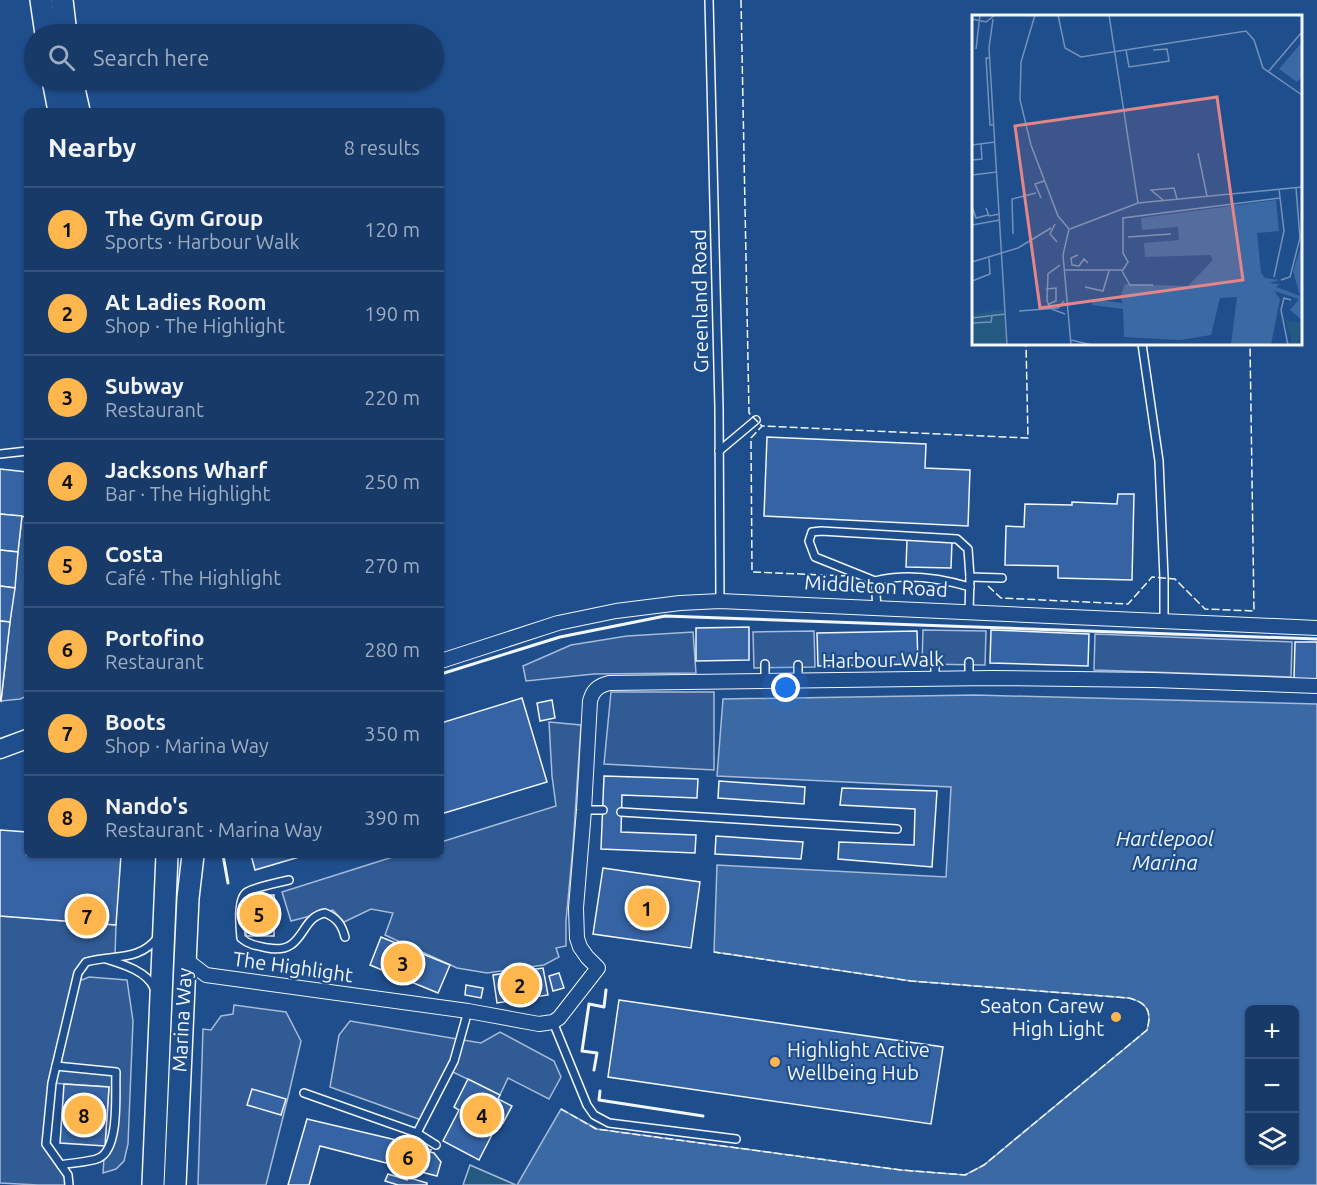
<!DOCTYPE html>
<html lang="en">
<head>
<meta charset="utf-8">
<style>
	:root { --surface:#173a69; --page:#20416f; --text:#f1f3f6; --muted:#9eadc0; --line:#36547d; --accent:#ffb74d }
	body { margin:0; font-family:Ubuntu,sans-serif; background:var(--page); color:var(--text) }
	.controls { position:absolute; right:18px; bottom:18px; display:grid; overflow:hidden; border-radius:9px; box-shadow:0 2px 4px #0004 }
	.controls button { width:54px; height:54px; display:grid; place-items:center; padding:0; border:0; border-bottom:2px solid var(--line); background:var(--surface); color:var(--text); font:30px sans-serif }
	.you { position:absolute; left:786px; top:688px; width:21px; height:21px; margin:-15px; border:4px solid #fff; border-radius:50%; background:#1a73e8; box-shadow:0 0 0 9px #1a73e833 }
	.badge { display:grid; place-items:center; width:39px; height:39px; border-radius:50%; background:var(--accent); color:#111; font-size:20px; font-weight:700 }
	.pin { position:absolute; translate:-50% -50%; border:3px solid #fff; box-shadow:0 2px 6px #0006 }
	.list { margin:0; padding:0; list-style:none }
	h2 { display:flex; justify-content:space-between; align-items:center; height:78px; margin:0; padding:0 24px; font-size:26px }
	h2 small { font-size:20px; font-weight:400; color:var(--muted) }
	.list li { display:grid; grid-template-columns:39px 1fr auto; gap:18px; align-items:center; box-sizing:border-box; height:84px; padding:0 24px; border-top:2px solid var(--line) }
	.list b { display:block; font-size:22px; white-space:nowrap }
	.list p { margin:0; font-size:20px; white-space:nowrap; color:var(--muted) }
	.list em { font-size:20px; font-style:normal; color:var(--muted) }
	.icon { flex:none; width:33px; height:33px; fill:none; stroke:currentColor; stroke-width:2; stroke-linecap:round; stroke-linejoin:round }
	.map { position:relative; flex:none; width:1317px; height:1185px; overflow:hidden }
	.search { position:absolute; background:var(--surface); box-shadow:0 2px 4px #0004; left:24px; top:24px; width:420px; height:66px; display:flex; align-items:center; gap:15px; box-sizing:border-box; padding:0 21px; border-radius:33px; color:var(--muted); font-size:22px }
	.panel { position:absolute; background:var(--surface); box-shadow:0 2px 4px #0004; left:24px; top:108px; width:420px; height:750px; border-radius:9px }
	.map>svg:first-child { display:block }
</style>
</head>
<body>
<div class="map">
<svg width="1317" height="1185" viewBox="0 0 1317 1185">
	<rect width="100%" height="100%" fill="#1f4e8c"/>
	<path fill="#245a82" stroke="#a8bbd7" stroke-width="1.5" d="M470,1165L516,1185H463Z"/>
	<g fill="#305b95" stroke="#a8bbd7" stroke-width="1.5">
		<path d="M22,516L27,517V696L20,699L1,701Z"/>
		<path d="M923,630L986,631L985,665L922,664Z"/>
		<path d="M814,631L815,667L754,668L753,632Z"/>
		<path d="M693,632L696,673L594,674L526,681L523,666L571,645L627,636Z"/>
		<path d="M1095,634L1292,642L1291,677L1094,670Z"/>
		<path d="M611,692H714V770L604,764Z"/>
		<path d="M549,722L581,725L573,846L566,921V946L556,948L559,957L544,965L487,973L457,968L385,935L393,913L371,909L344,922L333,910L291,921L282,892L399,855H441V842L556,806L552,776Z"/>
		<path d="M0,916L116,925L115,956L86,962L77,982L89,977L127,980L133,1021L128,1144L124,1161L116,1169L103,1173L109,1087L52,1083L46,1144L68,1175L69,1185H38L0,1183Z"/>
		<path d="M234,1005L286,1012L301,1041L289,1093L266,1185H198L203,1029L211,1030L221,1016L233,1014Z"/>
		<path d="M350,1021L481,1043L500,1032L554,1061L561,1077L549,1099L508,1078L500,1095L453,1072L424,1121L330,1087L339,1035Z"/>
	</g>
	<path fill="#3b69a3" stroke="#a8bbd7" stroke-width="1.5" fill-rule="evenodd" d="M975,695L1317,704V1185H517L561,1109L597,1129L901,1170L965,1175L984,1165L1147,1030C1152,1012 1148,1003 1129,998L911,981L714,952L717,865L946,877L951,787L717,776L723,699ZM1250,1010H1294V1162H1250Z"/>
	<g fill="#3563a3" stroke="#f2f6ff" stroke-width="1.5">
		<path d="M767,437L926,444L925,468L970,470L968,526L764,516Z"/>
		<path d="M0,469L27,472V517L0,514Z"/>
		<path d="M1118,494H1134L1132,580L1058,578V566L1005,565L1006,526L1024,527L1025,504L1072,505V502L1117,504Z"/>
		<path d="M0,514L22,516L18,552L0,550Z"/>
		<path d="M907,540L952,541L951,568L906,567Z"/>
		<path d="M0,550L18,552L15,588L0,586Z"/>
		<path d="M0,586L15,588L10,622L0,621Z"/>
		<path d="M0,621L10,622L1,701L0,700Z"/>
		<path d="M749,627V660L696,661V628Z"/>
		<path d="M991,630L1089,634L1088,666L990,663Z"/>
		<path d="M917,631L918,664L818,666L817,633Z"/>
		<path d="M1295,642H1317V679H1294Z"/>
		<path d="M522,698L547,782L441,814V723Z"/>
		<path d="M552,700L555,718L540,721L537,703Z"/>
		<path d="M604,776L698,779L697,798L622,795L621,832L696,835L695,853L601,849Z"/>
		<path d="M719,781L805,787L804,804L718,798Z"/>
		<path d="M842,788L937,791L932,867L838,859L839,842L914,845L915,809L840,805Z"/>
		<path d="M0,830L27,832V855H121L116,925L0,916Z"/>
		<path d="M716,836L803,842L801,859L715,854Z"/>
		<path d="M251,855H306L255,870Z"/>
		<path d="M603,868L700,882L691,948L593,934Z"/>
		<rect x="246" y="895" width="28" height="41"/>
		<path d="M381,937L450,965L438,993L370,965Z"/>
		<path d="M543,968L548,995L497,1003L493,975Z"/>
		<path d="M559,973L564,988L553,991L549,976Z"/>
		<path d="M466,985L483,988L481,998L465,995Z"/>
		<path d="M619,1000L943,1047L931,1124L608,1077Z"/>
		<path d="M468,1079L500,1095L498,1099L512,1106L503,1123L499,1121L479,1160L443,1141L459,1110L454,1107Z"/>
		<path d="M64,1084L109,1087L105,1146L60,1143Z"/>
		<path d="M252,1089L286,1099L281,1115L247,1105Z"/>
		<path d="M307,1119L392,1139L431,1150L430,1152L434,1153L441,1162L437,1176L320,1146L309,1185H288Z"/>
		<path d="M388,1174L407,1180V1177L427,1183V1185H398L385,1181Z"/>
	</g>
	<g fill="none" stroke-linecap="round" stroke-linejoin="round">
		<g stroke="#f2f6ff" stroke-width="10">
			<g id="service">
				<path d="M709,0L719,408L720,601"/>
				<path d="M1142,344L1159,461L1164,578V621"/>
				<path d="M719,451L756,420"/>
				<path d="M0,454L27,451"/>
				<path d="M970,577L1002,578"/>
				<path d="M875,581C906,573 940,578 970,587"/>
				<path d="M877,608L875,581L815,557L809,541L812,532L821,531L957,539L968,549L970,577L969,612"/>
				<path d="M935,662V678"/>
				<path d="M765,664V681"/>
				<path d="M798,665V680"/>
				<path d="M969,678V662"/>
				<path d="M584,810H603"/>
				<path d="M621,812L897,829"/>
				<path d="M289,880C280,882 253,888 247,892C237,898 240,927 241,938C249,945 258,946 268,948C305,955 299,917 325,913C337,918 342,925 345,937"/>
				<path d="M106,959C122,964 147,971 154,988"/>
				<path d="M553,1022L587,1105L594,1115L609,1123L736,1139"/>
				<path d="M56,1066L116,1072C115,1093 120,1148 99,1158C91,1162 70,1163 61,1165"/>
				<path d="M304,1093L417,1133L454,1061L468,1011"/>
				<path d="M417,1133L436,1145"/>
				<path d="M69,1185L68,1175L46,1144L52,1083L78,973L86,962C114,954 139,962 158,937"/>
			</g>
		</g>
		<g stroke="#f2f6ff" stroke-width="16">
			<g id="minor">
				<path d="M441,661L558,623L616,611L680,603L720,601L1317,628"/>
				<path d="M185,959L206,975L468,1011L539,1024L553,1022L559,1018L598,968L587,957L580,947L577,938L576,908L584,810L590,701C593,690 598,686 609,683L992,678L1153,680L1317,686"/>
			</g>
		</g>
		<g stroke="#f2f6ff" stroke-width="21">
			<path id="secondary" d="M0,749L27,739"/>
		</g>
		<g stroke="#f2f6ff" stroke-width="24">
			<g id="trunk">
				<path d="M41,0L46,34"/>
				<path d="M62,0L66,34"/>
				<path d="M53,80L59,111"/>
				<path d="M72,80L79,111"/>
				<path d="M153,1185L167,855"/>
				<path d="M175,1185L188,898L193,855"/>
			</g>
		</g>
		<use href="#service" stroke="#1f4e8c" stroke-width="7"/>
		<use href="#minor" stroke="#1f4e8c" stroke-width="14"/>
		<use href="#secondary" stroke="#1f4e8c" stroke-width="18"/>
		<use href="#trunk" stroke="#1f4e8c" stroke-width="21"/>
		<g stroke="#f2f6ff" stroke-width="1.5" stroke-dasharray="8 3" stroke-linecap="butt">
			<path d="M741,0L749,413L762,426"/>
			<path d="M849,576L752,572L751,438L762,426L1028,438L1026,344"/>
			<path d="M988,586L1001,598L1128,604L1152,577L1175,579L1205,609L1254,611L1250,344"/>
			<path d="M561,1109L596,1129L901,1170L965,1175L984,1165L1147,1030C1152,1012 1148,1003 1129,998L911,981L714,952"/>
		</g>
		<g stroke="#f2f6ff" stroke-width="3">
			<path d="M441,674L560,637L665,616L1317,639"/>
			<path d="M223,855L228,883"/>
			<path d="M594,1070L597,1053L582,1051L589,1004L604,1007L606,990"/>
			<path d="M600,1091L599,1100L703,1116"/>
		</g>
	</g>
	<g fill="#ffb74d" stroke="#1f4e8c" stroke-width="2">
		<circle cx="1116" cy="1017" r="6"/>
		<circle cx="775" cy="1062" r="6"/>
	</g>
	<g text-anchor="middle" stroke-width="4.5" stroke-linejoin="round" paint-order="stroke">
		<g font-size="20" fill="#f2f6ff" stroke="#1f4e8c">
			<text transform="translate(700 301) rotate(-91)" y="7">Greenland Road</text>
			<text transform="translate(876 586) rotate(3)" y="7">Middleton Road</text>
			<text transform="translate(883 660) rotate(-1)" y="7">Harbour Walk</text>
			<text transform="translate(293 967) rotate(8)" y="7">The Highlight</text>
			<text transform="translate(182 1020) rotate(-87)" y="7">Marina Way</text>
		</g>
		<g font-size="20" fill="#f2f6ff" stroke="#1f4e8c" text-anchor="end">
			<text x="1104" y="1013">Seaton Carew<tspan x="1104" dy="23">High Light</tspan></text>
			<text x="787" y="1057" text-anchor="start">Highlight Active<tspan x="787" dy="23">Wellbeing Hub</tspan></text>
		</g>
		<g font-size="21" font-style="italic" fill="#f2f6ff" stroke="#1f4e8c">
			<text x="1165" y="846">Hartlepool<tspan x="1165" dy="24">Marina</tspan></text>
		</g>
	</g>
	<g transform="translate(972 15)">
		<rect width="330" height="330" fill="#1f4e8c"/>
		<path d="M32,294L34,330H0V299ZM313,305L328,308L326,330H318L319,322Z" fill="#245a82"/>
		<path d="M330,27V62L325,67L307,54ZM304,185L307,216L285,218L289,258L293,263L308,265L297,268L308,269L304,272L328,281L321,256L330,228V305L318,295L327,284L302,276L308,284L299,330H259L265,282L248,283L239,320L208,325L152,322L151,294L120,290L121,284L151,288L148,282L153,269L216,271L241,245L238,240L173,242L172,228L207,225L206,212L170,215L169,203Z" fill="#3b69a3"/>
		<path fill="none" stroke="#7391ba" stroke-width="1.5" d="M63,0L49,47L48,85L59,130L86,201L97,214L91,240L99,330M86,0L93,33L109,42L274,16L282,25L291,53L330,80M137,0L166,188M0,4L14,7L23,0M21,4L17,33L35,330M4,34L8,0M154,35L157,52L197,46L195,34L181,35M18,43H14L18,110H22M296,57L330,17M0,130L23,127M226,138L235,181M0,145L10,144L9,129M0,160L25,157M69,183L63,169L72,166M191,185L179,175L202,173L205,184M0,191L4,203L16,200M14,193L17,201L28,199M83,209L78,219L85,227M0,210L28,205M98,214L166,188L330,172M41,219L40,184L64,178M156,222L199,219M106,240L99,243L100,250L107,251L112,244L116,248M0,247L46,233L79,213M88,250L76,259L75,286L79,294L93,299M93,255H151L156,247L151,238V203L308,183M150,256L158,270H181M302,262L312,216L307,174M309,265L318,262L328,223L324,173M0,266L18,259L17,243M113,272L131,276L137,256M74,274L84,273V286L77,289M47,296L86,293L92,286M0,303L33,299M0,308L19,307L20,301M99,325L120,330M316,330L309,295L312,283L319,285"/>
		<path fill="#e38589" fill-opacity="0.15" stroke="#e38589" stroke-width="3" d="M245,82L271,265L68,293L43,111Z"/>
		<rect width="330" height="330" fill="none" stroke="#f2f6ff" stroke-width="3"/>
	</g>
</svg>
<div class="controls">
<button>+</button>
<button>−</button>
<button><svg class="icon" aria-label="layers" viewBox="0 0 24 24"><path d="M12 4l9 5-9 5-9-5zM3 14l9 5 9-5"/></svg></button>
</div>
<div class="you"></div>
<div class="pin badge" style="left:647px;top:908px">1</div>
<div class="pin badge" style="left:520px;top:985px">2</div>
<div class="pin badge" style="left:403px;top:963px">3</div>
<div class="pin badge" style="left:482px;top:1115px">4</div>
<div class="pin badge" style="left:259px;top:914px">5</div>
<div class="pin badge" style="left:408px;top:1157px">6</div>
<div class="pin badge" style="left:87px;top:916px">7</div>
<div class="pin badge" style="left:84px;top:1115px">8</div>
<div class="search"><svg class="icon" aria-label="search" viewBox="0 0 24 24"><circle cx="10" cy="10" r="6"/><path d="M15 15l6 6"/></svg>Search here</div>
<section class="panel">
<h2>Nearby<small>8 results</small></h2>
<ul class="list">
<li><span class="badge">1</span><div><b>The Gym Group</b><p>Sports · Harbour Walk</p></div><em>120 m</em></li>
<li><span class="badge">2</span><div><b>At Ladies Room</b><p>Shop · The Highlight</p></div><em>190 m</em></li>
<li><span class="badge">3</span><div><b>Subway</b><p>Restaurant</p></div><em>220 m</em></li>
<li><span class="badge">4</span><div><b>Jacksons Wharf</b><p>Bar · The Highlight</p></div><em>250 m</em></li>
<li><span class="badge">5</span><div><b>Costa</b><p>Café · The Highlight</p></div><em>270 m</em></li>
<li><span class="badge">6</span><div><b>Portofino</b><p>Restaurant</p></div><em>280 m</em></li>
<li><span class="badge">7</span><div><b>Boots</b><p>Shop · Marina Way</p></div><em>350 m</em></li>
<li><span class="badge">8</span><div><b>Nando's</b><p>Restaurant · Marina Way</p></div><em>390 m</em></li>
</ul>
</section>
</div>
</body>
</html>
